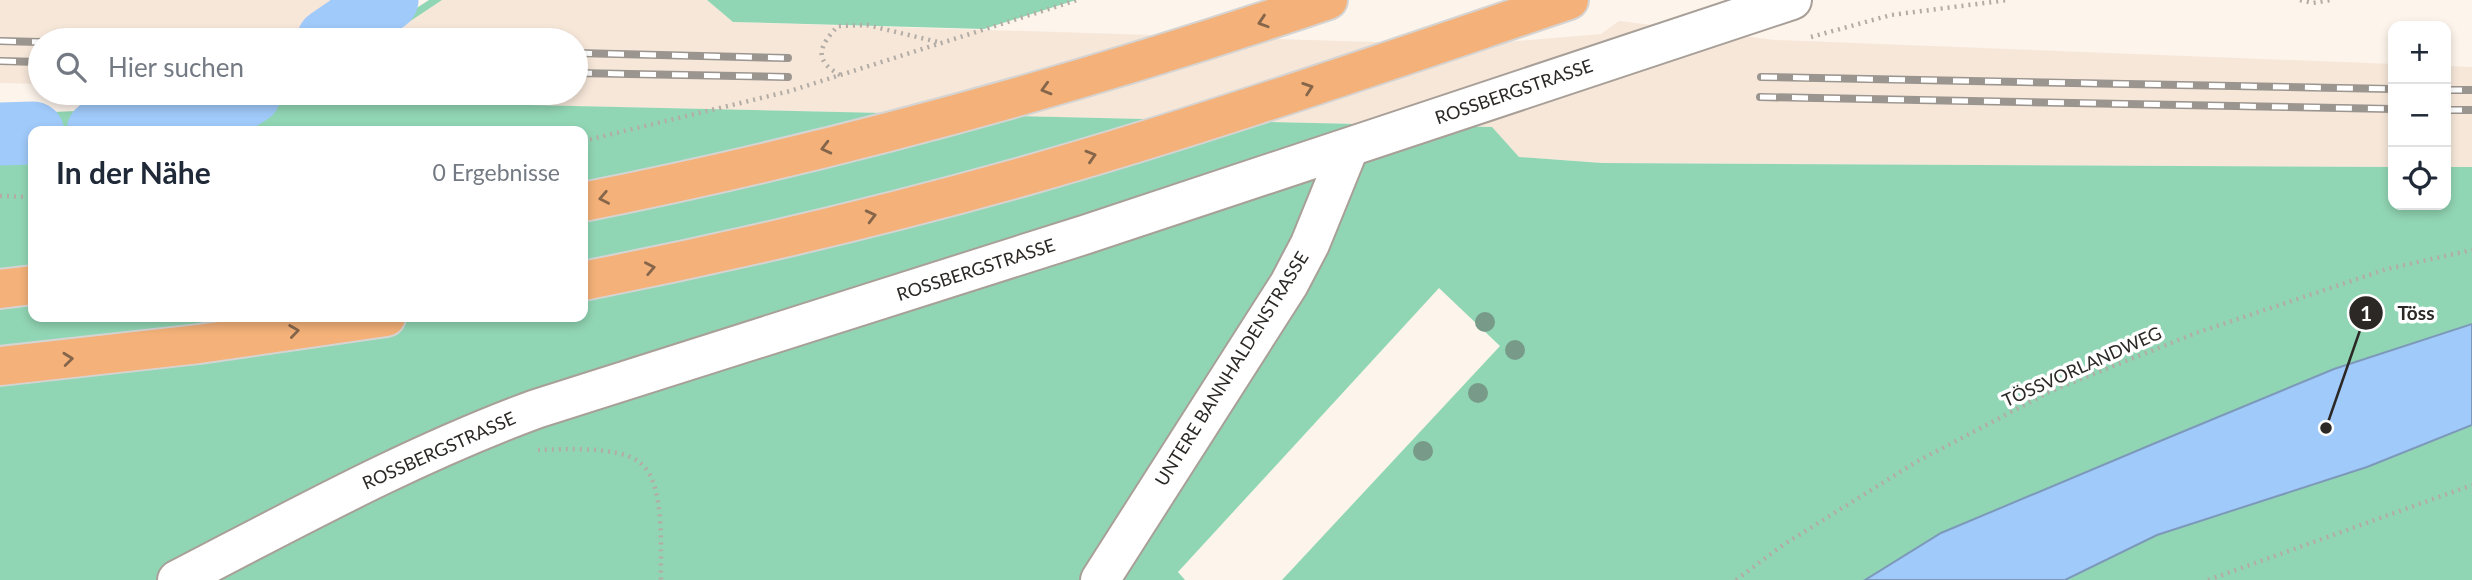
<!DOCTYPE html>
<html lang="de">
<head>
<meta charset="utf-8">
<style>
	:root { --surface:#fff; --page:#f2f2f3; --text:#1f2937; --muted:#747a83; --line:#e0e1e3 }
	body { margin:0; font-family:Lato,sans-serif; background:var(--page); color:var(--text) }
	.controls { position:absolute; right:21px; top:21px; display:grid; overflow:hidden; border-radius:14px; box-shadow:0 4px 10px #0003 }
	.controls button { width:63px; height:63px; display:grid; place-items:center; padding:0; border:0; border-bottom:2px solid var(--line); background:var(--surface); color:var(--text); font:35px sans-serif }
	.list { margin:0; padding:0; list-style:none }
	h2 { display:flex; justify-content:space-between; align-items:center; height:91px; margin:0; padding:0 28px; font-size:30px }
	h2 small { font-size:23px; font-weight:400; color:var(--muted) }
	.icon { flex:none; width:38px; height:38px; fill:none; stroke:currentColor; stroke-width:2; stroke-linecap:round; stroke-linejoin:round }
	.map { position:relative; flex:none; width:2472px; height:580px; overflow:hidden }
	.search { position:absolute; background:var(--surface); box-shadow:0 4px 10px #0003; left:28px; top:28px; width:560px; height:77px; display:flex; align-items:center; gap:18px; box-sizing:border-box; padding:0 24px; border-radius:38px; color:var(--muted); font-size:26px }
	.panel { position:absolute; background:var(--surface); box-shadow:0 4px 10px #0003; left:28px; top:126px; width:560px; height:196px; border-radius:14px }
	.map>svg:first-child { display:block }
</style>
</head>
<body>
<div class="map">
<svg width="2472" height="580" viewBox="0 0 2472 580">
	<rect width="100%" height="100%" fill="#fdf4eb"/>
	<g fill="#f6e7d9">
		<path d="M0,0H330L338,11L293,40H40V84L0,83Z"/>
		<path d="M442,0H707L733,22L1470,45L1601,34L1619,21L1775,40L2393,64V167L1602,163L1519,157L1491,127L274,99L283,93H576V40H363L403,14L409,22Z"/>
		<path d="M2446,66L2472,67V167H2446Z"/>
	</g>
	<g fill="#91d6b4" fill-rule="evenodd">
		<path d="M330,0H404L412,11L429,0H442L409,22L403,14L338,11Z"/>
		<path d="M703,0H1076L984,29L733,22L707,0Z"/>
		<path d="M274,99L1492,127L1519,157L1602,163L2393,167V205H2446V167H2472V324L2334,369L2153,444L1941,533L1865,580H1282L1500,346L1439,288L1178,572L1185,580H0V114L180,107ZM33,131H583V317H33Z"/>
		<path d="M2472,425V580H2065L2157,535L2367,467Z"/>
	</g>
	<path fill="#a0cafa" stroke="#7d99ba" stroke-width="2" d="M2472,324V425L2367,467L2157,535L2065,580H1865L1941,533L2153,444L2334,369Z"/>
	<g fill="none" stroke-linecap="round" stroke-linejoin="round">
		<g stroke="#a0cafa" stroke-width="63">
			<path d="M328,40L387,0"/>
			<path d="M98,131C160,129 197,128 250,93"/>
			<path d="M0,134L33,133"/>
		</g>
		<g stroke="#a8a098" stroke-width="42">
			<g id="minor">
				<path d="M177,580C295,519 411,455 536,409L1087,234L1792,0"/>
				<path d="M1100,580L1289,284L1310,244L1349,148"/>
			</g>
		</g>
		<g stroke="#d5d4d3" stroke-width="42">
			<g id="highway">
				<path d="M583,202C835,152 1083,83 1328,0"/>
				<path d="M583,281C731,252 879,217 1025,176C1208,124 1388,61 1569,0"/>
				<path d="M0,289L33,285"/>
				<path d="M0,366L199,344L386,317"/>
			</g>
		</g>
		<g stroke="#b3aca5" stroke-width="4.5" stroke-dasharray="2 5" stroke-linecap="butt">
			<path d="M2300,0L2313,3L2330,0"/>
			<path d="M1811,37L1891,15L2008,0"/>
			<path d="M840,75C813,60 819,46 838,26L867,25L942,43"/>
			<path d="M583,141L790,91L1077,0"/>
			<path d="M0,196L33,197"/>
			<path d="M538,450C564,449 618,446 639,462C666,481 660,549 661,580"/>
			<path d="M1736,580L1783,545L1916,462L2051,391L2196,333L2387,269L2472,250"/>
			<path d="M2208,580L2472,485"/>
		</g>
		<use href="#minor" stroke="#fff" stroke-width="38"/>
		<use href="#highway" stroke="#f4b179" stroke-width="38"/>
		<g stroke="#9b958f" stroke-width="8">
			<g id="rail">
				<path d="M0,41L40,42"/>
				<path d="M576,53L788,58"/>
				<path d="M0,61L40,62"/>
				<path d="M576,73L788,77"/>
				<path d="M1761,77L2393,89"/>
				<path d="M2446,90H2472"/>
				<path d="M1760,97L2393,109"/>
				<path d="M2446,110H2472"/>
			</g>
		</g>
		<use href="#rail" stroke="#fff" stroke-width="5" stroke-dasharray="16" stroke-linecap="butt"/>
	</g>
	<g fill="#789a88">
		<circle cx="1485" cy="322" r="10"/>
		<circle cx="1515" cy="350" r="10"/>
		<circle cx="1478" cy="393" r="10"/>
		<circle cx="1423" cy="451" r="10"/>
	</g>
	<defs><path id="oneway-chevron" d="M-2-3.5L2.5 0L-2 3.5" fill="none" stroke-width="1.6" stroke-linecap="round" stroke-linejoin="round" transform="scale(1.75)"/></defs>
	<g stroke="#85664b">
		<use href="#oneway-chevron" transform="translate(1263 22) rotate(162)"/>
		<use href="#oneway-chevron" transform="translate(1308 88) rotate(-19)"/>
		<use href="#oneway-chevron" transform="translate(1046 89) rotate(164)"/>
		<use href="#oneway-chevron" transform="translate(826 148) rotate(166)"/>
		<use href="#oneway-chevron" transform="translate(1091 156) rotate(-17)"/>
		<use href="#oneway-chevron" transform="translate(604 198) rotate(169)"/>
		<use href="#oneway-chevron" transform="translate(871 216) rotate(-14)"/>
		<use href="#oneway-chevron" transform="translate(650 268) rotate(-11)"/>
		<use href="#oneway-chevron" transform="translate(294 331) rotate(-8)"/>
		<use href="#oneway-chevron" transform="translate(68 359) rotate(-6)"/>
	</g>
	<g text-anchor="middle" stroke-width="7" stroke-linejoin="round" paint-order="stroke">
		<g font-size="18" fill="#2b2825" stroke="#fff">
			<text transform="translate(1514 92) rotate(-19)" y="6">ROSSBERGSTRASSE</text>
			<text transform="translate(976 270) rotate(-18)" y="6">ROSSBERGSTRASSE</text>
			<text transform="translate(2082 367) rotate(-24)" y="6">TÖSSVORLANDWEG</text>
			<text transform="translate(1232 369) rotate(-58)" y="6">UNTERE BANNHALDENSTRASSE</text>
			<text transform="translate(439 451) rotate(-24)" y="6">ROSSBERGSTRASSE</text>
		</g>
	</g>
	<path fill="none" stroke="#2b2825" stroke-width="2.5" d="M2326 428L2366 313"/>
	<g fill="#2b2825" stroke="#fff" stroke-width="2.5">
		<circle cx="2326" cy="428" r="7"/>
		<circle cx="2366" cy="313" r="18"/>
	</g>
	<g font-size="21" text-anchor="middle" font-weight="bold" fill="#fff">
		<text x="2366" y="321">1</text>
	</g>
	<g font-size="19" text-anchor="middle" font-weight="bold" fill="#2b2825" stroke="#fff" stroke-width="7" stroke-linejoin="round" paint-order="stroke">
		<text x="2416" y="320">Töss</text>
	</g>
</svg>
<div class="controls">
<button>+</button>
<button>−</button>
<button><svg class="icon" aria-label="locate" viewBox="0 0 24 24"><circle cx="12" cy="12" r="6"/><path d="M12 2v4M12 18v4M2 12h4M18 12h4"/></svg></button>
</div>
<div class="search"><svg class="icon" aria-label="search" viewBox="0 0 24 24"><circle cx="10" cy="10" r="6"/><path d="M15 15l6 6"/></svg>Hier suchen</div>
<section class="panel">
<h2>In der Nähe<small>0 Ergebnisse</small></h2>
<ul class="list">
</ul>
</section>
</div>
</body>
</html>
